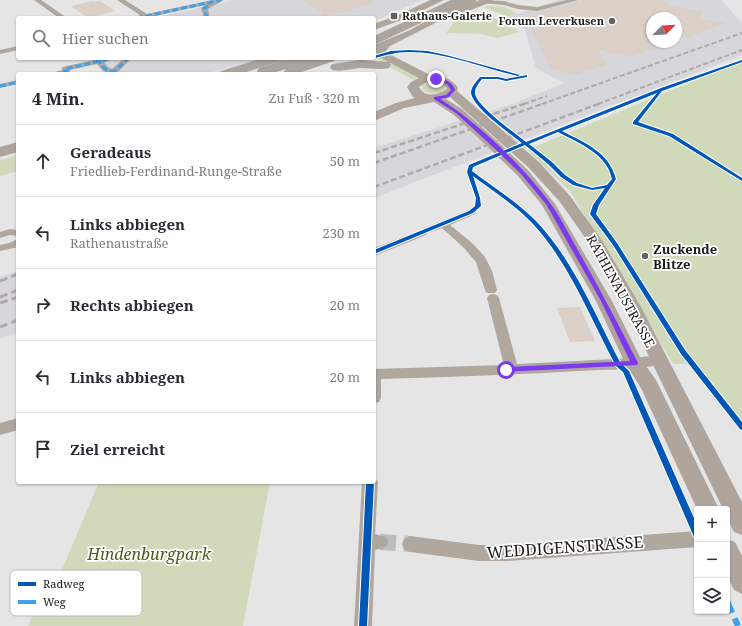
<!DOCTYPE html>
<html lang="de">
<head>
<meta charset="utf-8">
<style>
	:root { --surface:#fff; --page:#f2f2f3; --text:#2b2b33; --muted:#7c7c81; --line:#e1e1e2 }
	body { margin:0; font-family:"Noto Serif",serif; background:var(--page); color:var(--text) }
	.controls { position:absolute; right:12px; bottom:12px; display:grid; overflow:hidden; border-radius:4px; box-shadow:0 1px 3px #0004 }
	.controls button { width:36px; height:36px; display:grid; place-items:center; padding:0; border:0; border-bottom:1px solid var(--line); background:var(--surface); color:var(--text); font:20px sans-serif }
	.compass { position:absolute; left:646px; top:12px; width:36px; height:36px; border-radius:50%; background:var(--surface); box-shadow:0 1px 3px #0004; rotate:66deg }
	.stop { position:absolute; width:12px; height:12px; margin:-9px; border:3px solid #7c3aed; border-radius:50%; background:#fff }
	.stop.end { background:#7c3aed; border-color:#fff; box-shadow:0 1px 4px #0008 }
	.list { margin:0; padding:0; list-style:none }
	h2 { display:flex; justify-content:space-between; align-items:center; height:52px; margin:0; padding:0 16px; font-size:17px }
	h2 small { font-size:13px; font-weight:400; color:var(--muted) }
	.list li { display:grid; grid-template-columns:26px 1fr auto; gap:12px; align-items:center; box-sizing:border-box; height:72px; padding:0 16px; border-top:1px solid var(--line) }
	.list b { display:block; font-size:15px; white-space:nowrap }
	.list p { margin:0; font-size:13px; white-space:nowrap; color:var(--muted) }
	.list em { font-size:13px; font-style:normal; color:var(--muted) }
	.icon { flex:none; width:22px; height:22px; fill:none; stroke:currentColor; stroke-width:2; stroke-linecap:round; stroke-linejoin:round }
	.map { position:relative; flex:none; width:742px; height:626px; overflow:hidden }
	.search { position:absolute; background:var(--surface); box-shadow:0 1px 3px #0004; left:16px; top:16px; width:360px; height:44px; display:flex; align-items:center; gap:10px; box-sizing:border-box; padding:0 14px; border-radius:4px; color:var(--muted); font-size:15px }
	.panel { position:absolute; background:var(--surface); box-shadow:0 1px 3px #0004; left:16px; top:72px; width:360px; height:412px; border-radius:4px }
	.map>svg:first-child { display:block }
</style>
</head>
<body>
<div class="map">
<svg width="742" height="626" viewBox="0 0 742 626">
	<rect width="100%" height="100%" fill="#e5e5e5"/>
	<g fill="#d6d6db" fill-rule="evenodd">
		<path d="M236,0H422L374,21V18H153Z"/>
		<path d="M560,0H721L742,23V55L374,198V148L515,103L564,83L536,68L525,30L508,17ZM652,18H676V42H652Z"/>
		<path d="M97,58H266L203,74H102L100,63L96,64L93,60Z"/>
		<path d="M18,271V332L0,339V277Z"/>
	</g>
	<g fill="#d0dabb">
		<path d="M491,6L505,7L517,13L508,17L483,7Z"/>
		<path d="M474,11L486,14L520,32L498,38L482,34L446,33L454,22Z"/>
		<path d="M374,51L421,77L413,80L374,58Z"/>
		<path d="M742,61V433L691,364H673L570,191L527,150Z"/>
		<path d="M433,82H438L446,87V91C437,94 429,95 422,89V85Z"/>
		<path d="M18,155V171L0,176V160Z"/>
		<path d="M99,482H270L243,626H28L44,587L55,586Z"/>
	</g>
	<g fill="#dad0c7">
		<path d="M304,0H371L372,5L323,16L322,13Z"/>
		<path d="M584,0H664L669,6L702,11L701,19L726,23L689,37L676,35V18H652V49L630,57L598,50L607,64L574,75L552,70L525,17Z"/>
		<path d="M92,1L94,2L100,1L115,11L88,18L71,6Z"/>
		<path d="M580,307L595,341L570,342L557,308Z"/>
	</g>
	<g fill="none" stroke-linecap="round" stroke-linejoin="round">
		<path stroke="#bdbdbd" stroke-width="16" stroke-dasharray="16 8" stroke-linecap="butt" d="M380,542L410,544"/>
		<g fill="#b0a79f" fill-rule="evenodd">
			<path d="M34,0H41L67,18H59Z"/>
			<path d="M117,0H125L147,14L212,0H224L208,9L210,18H204L201,8L205,5L146,18H134L140,15Z"/>
			<path d="M482,0L504,1L518,5L537,7L567,0H578L537,11L518,9L504,5L480,3V1Z"/>
			<path d="M18,46V50L0,54V50Z"/>
			<path d="M92,58H117L104,62L108,67L112,69L124,58H132L116,74C107,74 103,72 97,64L70,70V73L50,74L62,70V67L94,60Z"/>
			<path d="M18,80V84L0,88V84Z"/>
			<path d="M471,209L475,210L476,212L475,214L450,225L472,243L485,257L492,271L497,290L495,293H487L485,290L476,262L464,248L442,228L431,232L426,229L427,227Z"/>
			<path d="M10,229L18,230V236L10,235L0,238V232Z"/>
			<path d="M422,230L426,231L427,233L426,235L374,256V248Z"/>
			<path d="M18,239V247L0,251V245L9,243Z"/>
			<path d="M493,294L497,295L499,298L517,364L634,358L660,355L665,357L666,360L665,363C640,371 606,369 579,371C513,375 447,377 381,379V398L379,402L374,403V369L504,365L487,298L489,295Z"/>
			<path d="M18,418V430L0,435V423Z"/>
			<path d="M374,477L378,482L375,534L386,537L388,542L386,547L375,550L372,626H354L362,482H374Z"/>
			<path d="M697,531V547L507,561H479L410,552L404,549L402,544L404,539L410,536L479,545H507Z"/>
		</g>
		<g fill="#afa59d" fill-rule="evenodd">
			<path d="M430,0H444L407,18L374,30V24L401,14Z"/>
			<path d="M465,0H477L475,2L480,0H493L491,2L466,12L463,13L459,11L390,46L386,51L389,54L432,76C442,75 453,80 458,88L457,91L539,162L570,196L603,242L641,307L742,502V535L734,532L727,518V509H723L625,307L591,246L560,202L529,168L450,97L446,99L462,109L528,170L555,204L612,301L641,359L656,380L719,509H697L641,388L625,363L596,301L542,205L518,176L491,150L454,115L434,102L404,108L374,121V112L396,103L415,98L413,97L407,87L411,82L419,78L381,58L376,52H374V45L408,31ZM435,82L445,86L447,88L446,90C436,95 425,98 419,87L425,83Z"/>
			<path d="M727,539L735,542L742,556V594L734,590L727,576Z"/>
		</g>
		<g fill="#aca49e" fill-rule="evenodd">
			<path d="M451,0H467L465,2L374,45V36Z"/>
			<path d="M262,58H283L281,61L240,74H219L221,71Z"/>
			<path d="M290,58H311L309,60L316,58H336L334,61L296,74H286L284,71L286,69L269,74H259L257,71L259,68Z"/>
			<path d="M361,60L389,62L391,65L389,68C380,70 370,68 360,68C351,69 341,72 332,70L330,67L332,64Z"/>
			<path d="M18,142V152L0,157V147Z"/>
		</g>
		<g stroke="#b0aba8" stroke-width="2" stroke-dasharray="5 2.5" stroke-linecap="butt">
			<path d="M524,104L547,96"/>
			<path d="M542,104L742,33"/>
			<path d="M598,104L742,50"/>
		</g>
		<g stroke="#b0aba8" stroke-width="2.5" stroke-dasharray="6 3" stroke-linecap="butt">
			<path d="M374,153L527,103"/>
			<path d="M374,163L545,103"/>
			<path d="M374,187L601,103"/>
		</g>
		<g stroke="#b0aba8" stroke-width="3" stroke-dasharray="8 4" stroke-linecap="butt">
			<path d="M0,281L18,274"/>
			<path d="M0,297L18,290"/>
			<path d="M0,303L18,297"/>
			<path d="M0,327L18,320"/>
		</g>
		<g stroke="#3da2ea" stroke-width="3" stroke-dasharray="6 3" stroke-linecap="butt">
			<path d="M137,18L221,0"/>
			<path d="M207,18L204,8L211,5"/>
			<path d="M97,59L105,69L113,72"/>
			<path d="M54,74L67,71L65,69L113,58"/>
			<path d="M112,74L128,58"/>
			<path d="M0,86L18,82"/>
		</g>
		<path stroke="#3da2ea" stroke-width="6" stroke-dasharray="13 6" stroke-linecap="butt" d="M727,601L738,626"/>
		<g stroke="#fff" stroke-width="2">
			<g id="cycleway">
				<path d="M409,50L427,51L446,55L520,75L518,76C483,68 445,52 409,52C397,52 386,55 375,58H374V56L391,51Z"/>
				<path d="M742,60V62L662,91L638,122L673,134L742,178V181L669,136L633,124V122L657,93L562,131C585,143 609,152 616,179L599,205L596,214L617,243L685,350L742,422V430L740,429L681,354L613,245L590,214L593,205L605,188L592,190L573,185L561,177L548,164L525,145L473,167L472,171C493,187 517,202 536,221C574,261 595,315 620,362L629,371L697,525V538L694,537L623,372L616,366C590,318 570,264 533,224C515,205 493,191 473,176L480,198L481,206L473,213L374,254V250L469,211L475,206L476,198L467,172L469,165L522,143C511,134 473,108 471,93C471,87 476,82 480,77H498L506,79L527,75V77L506,81L498,79H482C479,83 475,87 475,93C476,106 515,133 526,142L661,88ZM558,132C575,141 600,151 609,170C610,173 611,176 612,179L607,185L592,188L577,183L565,175L552,162L529,144Z"/>
				<path d="M366,482H374L367,626H359Z"/>
			</g>
		</g>
		<use href="#cycleway" fill="#0057b8" fill-rule="evenodd"/>
	</g>
	<path fill="#7c3aed" d="M435,78C443,79 453,81 455,90L449,97L440,99C477,122 524,167 550,203C560,216 567,231 575,245C597,284 618,323 638,363L637,365L504,372L503,370L506,367L630,361L601,301L546,204L521,174L494,148L456,113L434,99V97L446,95L451,90L447,84L435,80Z"/>
	<g fill="#626262" stroke="#fff" stroke-width="1.5">
		<rect x="390" y="12" width="8" height="8" rx="2"/>
		<circle cx="612" cy="21" r="4"/>
		<circle cx="645" cy="256" r="4"/>
	</g>
	<g text-anchor="middle" stroke-width="3.5" stroke-linejoin="round" paint-order="stroke">
		<g font-size="11" font-weight="bold" fill="#1b1b1b" stroke="#fff" text-anchor="start">
			<text x="402" y="20">Rathaus-Galerie</text>
			<text x="604" y="25" text-anchor="end">Forum Leverkusen</text>
		</g>
		<g font-size="13" font-weight="bold" fill="#1b1b1b" stroke="#fff" text-anchor="start">
			<text x="653" y="254">Zuckende<tspan x="653" dy="15">Blitze</tspan></text>
		</g>
		<g font-size="13" fill="#1b1b1b" stroke="#fff">
			<text transform="translate(621 291) rotate(61)" y="5">RATHENAUSTRASSE</text>
		</g>
		<g font-size="16" fill="#1b1b1b" stroke="#fff">
			<text transform="translate(565 547) rotate(-4)" y="6">WEDDIGENSTRASSE</text>
		</g>
		<g font-size="16" font-style="italic" fill="#4b5b1a" stroke="#fff">
			<text x="149" y="560">Hindenburgpark</text>
		</g>
	</g>
	<rect x="10" y="570" width="132" height="46" rx="6" fill="#fff" stroke="#bbb" stroke-width="1"/>
	<rect x="18" y="582" width="18" height="4" fill="#0057b8"/>
	<rect x="18" y="600" width="18" height="4" fill="#3da2ea"/>
	<g font-size="11" fill="#1b1b1b">
		<text x="43" y="588">Radweg</text>
		<text x="43" y="606">Weg</text>
	</g>
</svg>
<div class="controls">
<button>+</button>
<button>−</button>
<button><svg class="icon" aria-label="layers" viewBox="0 0 24 24"><path d="M12 4l9 5-9 5-9-5zM3 14l9 5 9-5"/></svg></button>
</div>
<svg class="compass" viewBox="-18 -18 36 36"><path d="M0-13l5 13h-10z" fill="#e53935"/><path d="M0 13l5-13h-10z" fill="#7c7c81"/></svg>
<div class="stop" style="left:506px;top:370px"></div>
<div class="stop end" style="left:436px;top:79px"></div>
<div class="search"><svg class="icon" aria-label="search" viewBox="0 0 24 24"><circle cx="10" cy="10" r="6"/><path d="M15 15l6 6"/></svg>Hier suchen</div>
<section class="panel">
<h2>4 Min.<small>Zu Fuß · 320 m</small></h2>
<ul class="list">
<li><svg class="icon" aria-label="ahead" viewBox="0 0 24 24"><path d="M12 20V5M6 11l6-6 6 6"/></svg><div><b>Geradeaus</b><p>Friedlieb-Ferdinand-Runge-Straße</p></div><em>50 m</em></li>
<li><svg class="icon" aria-label="left" viewBox="0 0 24 24"><path d="M17 20v-9H6M10 6l-5 5 5 5"/></svg><div><b>Links abbiegen</b><p>Rathenaustraße</p></div><em>230 m</em></li>
<li><svg class="icon" aria-label="right" viewBox="0 0 24 24"><path d="M7 20v-9h11M14 6l5 5-5 5"/></svg><div><b>Rechts abbiegen</b></div><em>20 m</em></li>
<li><svg class="icon" aria-label="left" viewBox="0 0 24 24"><path d="M17 20v-9H6M10 6l-5 5 5 5"/></svg><div><b>Links abbiegen</b></div><em>20 m</em></li>
<li><svg class="icon" aria-label="arrive" viewBox="0 0 24 24"><path d="M6 21V4h12l-3 4 3 4H6"/></svg><div><b>Ziel erreicht</b></div></li>
</ul>
</section>
</div>
</body>
</html>
